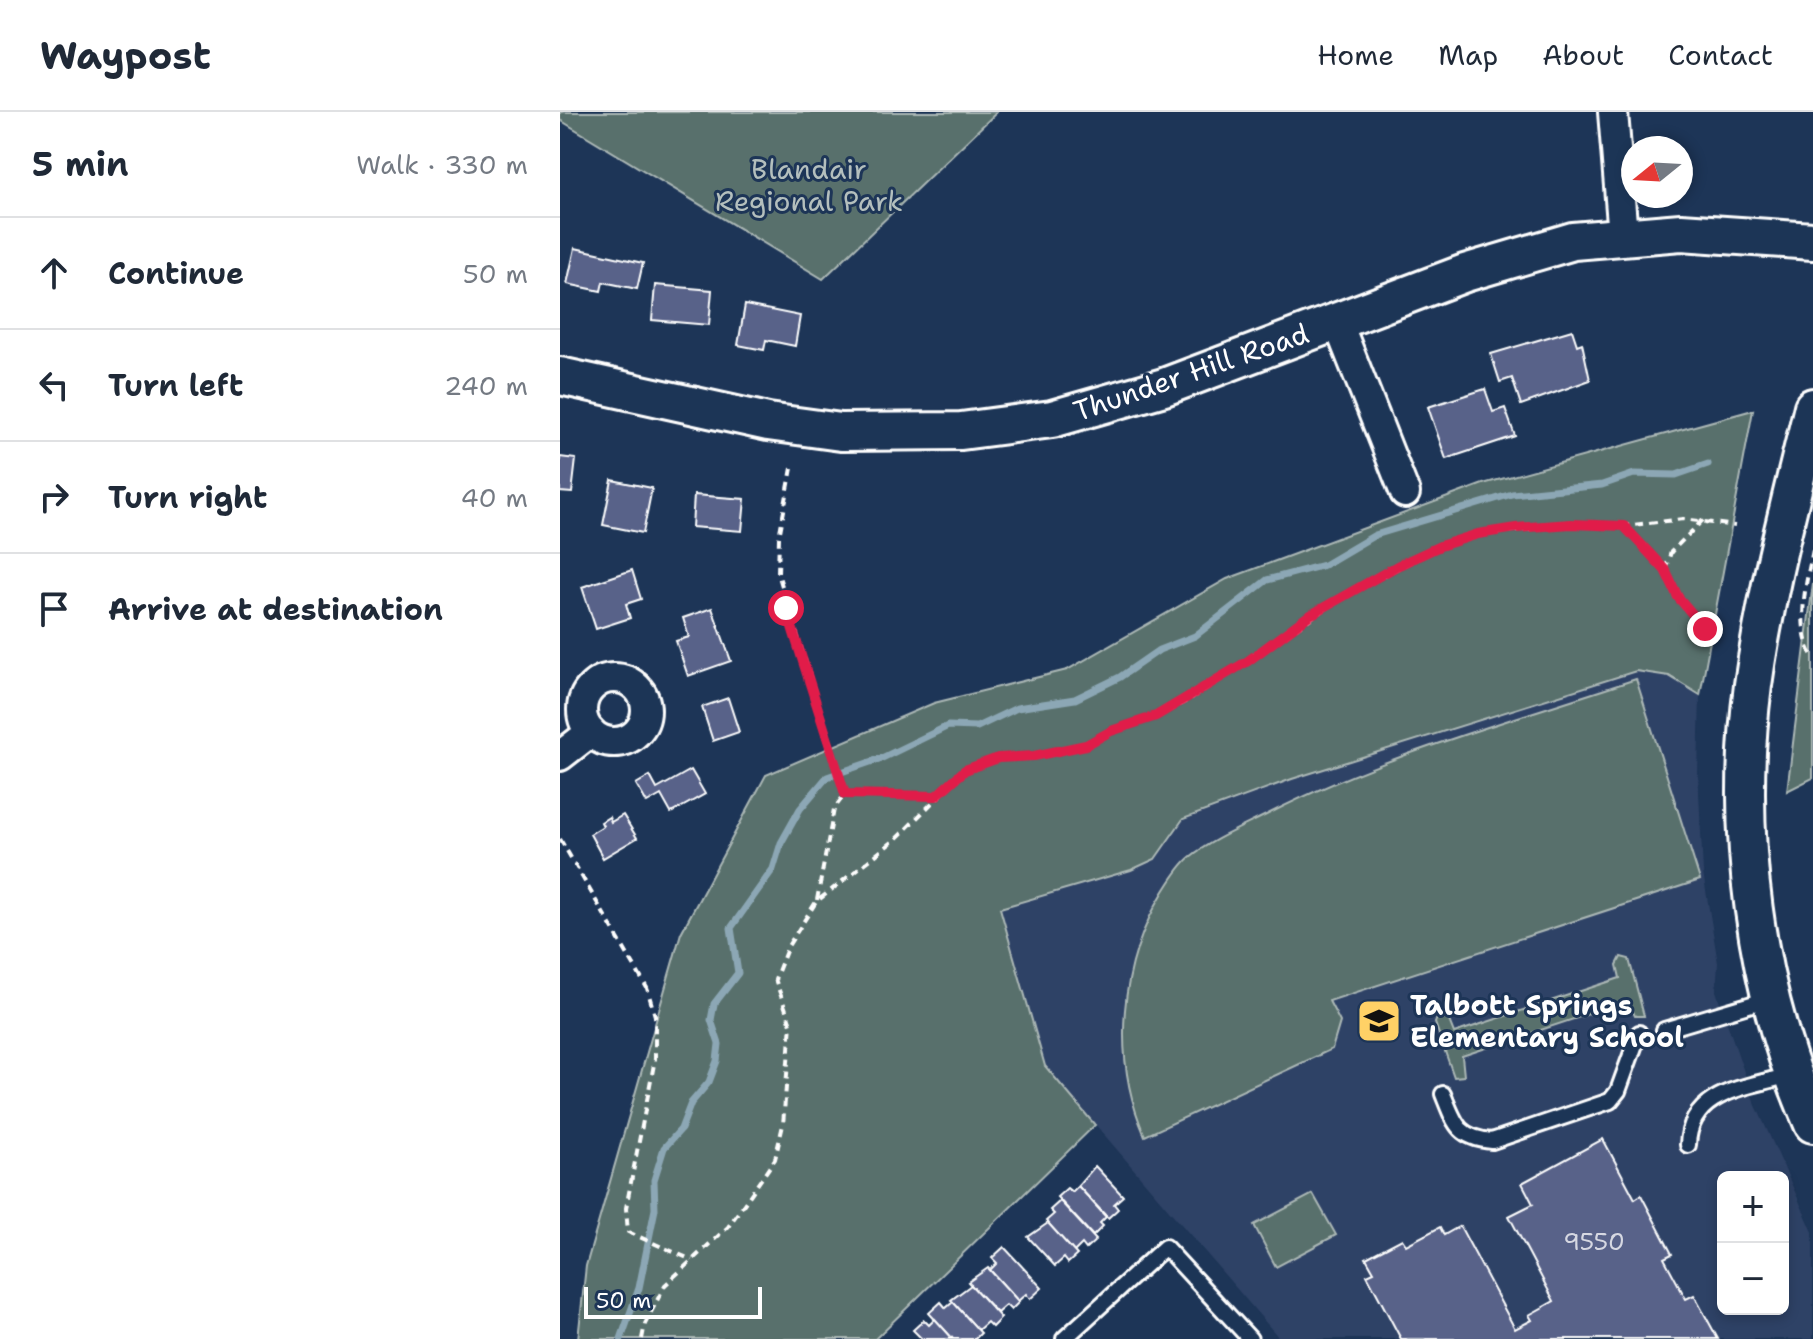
<!DOCTYPE html>
<html lang="en">
<head>
<meta charset="utf-8">
<style>
	:root { --surface:#fff; --page:#f6f6f7; --text:#1f2937; --muted:#747a83; --line:#e0e1e3 }
	body { margin:0; font-family:"Shantell Sans",sans-serif; background:var(--page); color:var(--text) }
	.controls { position:absolute; right:24px; bottom:24px; display:grid; overflow:hidden; border-radius:12px; box-shadow:0 4px 12px #0003 }
	.controls button { width:72px; height:72px; display:grid; place-items:center; padding:0; border:0; border-bottom:2px solid var(--line); background:var(--surface); color:var(--text); font:40px sans-serif }
	.compass { position:absolute; left:1061px; top:24px; width:72px; height:72px; border-radius:50%; background:var(--surface); box-shadow:0 4px 12px #0003; rotate:252deg }
	.scale { position:absolute; left:24px; bottom:20px; width:178px; box-sizing:border-box; padding-left:8px; border:4px solid #fff; border-top:0; font-size:22px; line-height:28px; white-space:nowrap; color:#fff; -webkit-text-stroke:6px #1d3557; paint-order:stroke }
	.stop { position:absolute; width:24px; height:24px; margin:-18px; border:6px solid #e11d48; border-radius:50%; background:#fff }
	.stop.end { background:#e11d48; border-color:#fff; box-shadow:0 2px 8px #0008 }
	.list { margin:0; padding:0; list-style:none }
	h2 { display:flex; justify-content:space-between; align-items:center; height:104px; margin:0; padding:0 32px; font-size:34px }
	h2 small { font-size:26px; font-weight:400; color:var(--muted) }
	.list li { display:grid; grid-template-columns:52px 1fr auto; gap:24px; align-items:center; box-sizing:border-box; height:112px; padding:0 32px; border-top:2px solid var(--line) }
	.list b { display:block; font-size:30px; white-space:nowrap }
	.list em { font-size:26px; font-style:normal; color:var(--muted) }
	.icon { flex:none; width:44px; height:44px; fill:none; stroke:currentColor; stroke-width:2; stroke-linecap:round; stroke-linejoin:round }
	.map { position:relative; flex:none; width:1253px; height:1227px; overflow:hidden }
	header { display:flex; align-items:center; gap:48px; box-sizing:border-box; height:112px; padding:0 40px; background:var(--surface); border-bottom:2px solid var(--line) }
	header strong { font-size:38px }
	nav { display:flex; gap:44px; margin-inline-start:auto; font-size:28px }
	main { display:flex }
	aside { flex:1; background:var(--surface) }
	.map>svg:first-child { display:block }
</style>
</head>
<body>
<header>
<strong>Waypost</strong>
<nav><a>Home</a><a>Map</a><a>About</a><a>Contact</a></nav>
</header>
<main>
<aside>
<h2>5 min<small>Walk · 330 m</small></h2>
<ul class="list">
<li><svg class="icon" aria-label="ahead" viewBox="0 0 24 24"><path d="M12 20V5M6 11l6-6 6 6"/></svg><div><b>Continue</b></div><em>50 m</em></li>
<li><svg class="icon" aria-label="left" viewBox="0 0 24 24"><path d="M17 20v-9H6M10 6l-5 5 5 5"/></svg><div><b>Turn left</b></div><em>240 m</em></li>
<li><svg class="icon" aria-label="right" viewBox="0 0 24 24"><path d="M7 20v-9h11M14 6l5 5-5 5"/></svg><div><b>Turn right</b></div><em>40 m</em></li>
<li><svg class="icon" aria-label="arrive" viewBox="0 0 24 24"><path d="M6 21V4h12l-3 4 3 4H6"/></svg><div><b>Arrive at destination</b></div></li>
</ul>
</aside>
<div class="map">
<svg width="1253" height="1227" viewBox="0 0 1253 1227">
	<rect width="100%" height="100%" fill="#1d3557"/>
	<filter id="ink" filterUnits="userSpaceOnUse"><feTurbulence type="fractalNoise" baseFrequency=".0125" numOctaves="2"/><feDisplacementMap in="SourceGraphic" scale="16" xChannelSelector="R" yChannelSelector="G"/><feConvolveMatrix kernelMatrix="1 2 1 2 8 2 1 2 1" color-interpolation-filters="sRGB"/></filter>
	<g filter="url(#ink)">
		<path fill="#2f4266" fill-rule="evenodd" d="M1076,559L1109,564L1140,583L1138,661L1143,761L1158,851L1156,879L1194,989L1253,1120V1227H720L485,954L439,796L571,758L595,747L623,707L732,667ZM1163,1065H1223V1197H1163Z"/>
		<g fill="#58706c" stroke="#acb8b6" stroke-width="2">
			<path d="M0,0H437L263,167L0,8Z"/>
			<path d="M1193,298L1140,583L1109,564L1076,559L732,667L623,707L595,747L571,758L440,796L485,954L535,1013L315,1227H18L26,1154L121,821L206,663L374,591L507,558L667,467L923,372Z"/>
			<path d="M1253,471V666L1227,679Z"/>
			<path d="M1076,567L1140,768L769,889L780,910L772,937L585,1024C551,946 559,851 604,779C611,768 620,753 630,745C653,727 685,714 710,701C826,642 953,608 1076,567Z"/>
			<path d="M1061,845L1069,847L1084,904H1075L1068,889L902,944L904,964L894,965L875,911L877,906H888L894,921L1060,866L1057,853Z"/>
			<path d="M753,1082L776,1123L716,1155L694,1113Z"/>
		</g>
		<g fill="none" stroke-linecap="round" stroke-linejoin="round">
			<path stroke="#8ca7b5" stroke-width="7" d="M61,1227L79,1176L95,1097L94,1068L104,1036L121,1017L131,991L149,970L157,949L159,932L151,908L154,892L178,861L171,816L213,757L221,731L240,697L267,665L322,646L388,614L417,615L457,596L515,587L560,565L599,538L635,524L707,468L764,453L815,423L952,382L1042,373L1074,362L1116,363L1148,352"/>
		</g>
		<g fill="#596289" stroke="#fff" stroke-width="2">
			<path d="M15,136L83,151L77,177L43,170L41,179L7,172Z"/>
			<path d="M95,173L152,178L149,213L92,208Z"/>
			<path d="M185,193L240,204L235,234L206,228L204,238L178,233Z"/>
			<path d="M1012,218L1017,233L1022,231L1030,268L961,293L952,266L940,270L931,242Z"/>
			<path d="M925,277L933,300L945,296L955,324L886,347L868,295Z"/>
			<path d="M0,345L16,347L12,381L0,380Z"/>
			<path d="M52,368L92,376L83,421L43,413Z"/>
			<path d="M134,383L185,387L182,419L132,415Z"/>
			<path d="M72,458L81,487L66,492L70,506L36,517L22,475Z"/>
			<path d="M152,496L171,549L128,564L116,529L129,525L123,506Z"/>
			<path d="M168,586L179,620L153,629L142,595Z"/>
			<path d="M131,658L145,682L111,701L101,683L87,691L76,672L90,664L97,677Z"/>
			<path d="M63,703L77,726L43,746L30,722L43,714L41,710L49,705L51,710Z"/>
			<path d="M1043,1027L1075,1087L1081,1083L1112,1142L1104,1146L1126,1187L1134,1183L1158,1227H841L807,1163L814,1160L806,1146L842,1127L846,1133L880,1115L884,1123L900,1114L955,1217L972,1208L969,1203L994,1189L949,1104L973,1092L962,1071Z"/>
			<path d="M535,1054L563,1084L554,1092L558,1097L548,1106L518,1074Z"/>
			<path d="M518,1074L546,1105L540,1111L543,1114L533,1124L497,1085L507,1076L512,1080Z"/>
			<path d="M500,1089L536,1128L526,1137L522,1132L514,1140L486,1109L494,1102L490,1098Z"/>
			<path d="M488,1111L517,1143L508,1151L504,1146L495,1154L468,1125Z"/>
			<path d="M444,1135L482,1176L470,1187L466,1182L458,1189L430,1158L437,1151L432,1146Z"/>
			<path d="M428,1156L459,1190L451,1198L446,1193L437,1201L408,1170Z"/>
			<path d="M411,1173L441,1206L432,1215L427,1210L418,1218L391,1188Z"/>
			<path d="M381,1190L386,1196L393,1190L421,1221L415,1227H393L369,1201Z"/>
			<path d="M375,1207L393,1227H362L353,1218L364,1208L369,1213Z"/>
		</g>
		<g fill="none" stroke-linecap="round" stroke-linejoin="round">
			<g stroke="#fff" stroke-width="20">
				<g id="service">
					<path d="M1104,918L1212,886"/>
					<path d="M883,982C895,1012 898,1026 932,1029L1050,989L1058,979L1079,921"/>
					<path d="M1128,1033C1130,977 1189,976 1233,962"/>
					<path d="M504,1227L605,1135L690,1227"/>
				</g>
			</g>
			<g stroke="#fff" stroke-width="34">
				<g id="minor">
					<path d="M1053,0L1063,124"/>
					<path d="M777,209L845,381"/>
					<circle cx="54" cy="598" r="32"/>
					<path d="M0,644L31,620"/>
				</g>
			</g>
			<g stroke="#fff" stroke-width="42">
				<g id="tertiary">
					<path d="M0,264L208,310L281,320L401,319L492,307L604,275L905,161L1013,129L1121,120L1253,129"/>
					<path d="M1253,295C1231,387 1206,479 1193,573C1174,719 1194,877 1253,1012"/>
				</g>
			</g>
			<g stroke="#fff" stroke-width="4" stroke-dasharray="8 6" stroke-linecap="butt">
				<path d="M232,356L219,425L218,461L285,682"/>
				<path d="M1064,414C1078,427 1092,440 1103,456C1121,481 1125,510 1158,522"/>
				<path d="M1253,438C1246,470 1235,515 1253,545"/>
				<path d="M1105,458L1111,440L1143,408"/>
				<path d="M0,727L87,876L95,904V947L66,1096L68,1120L132,1148"/>
				<path d="M257,788L274,697L285,682L376,684"/>
				<path d="M82,1227L85,1212L105,1173L168,1115L215,1047L223,1013L231,912L215,867L228,834L256,790L336,727L405,658L438,646L474,644L526,633L551,619L596,604L628,588L788,481L880,434L918,422L1011,412L1064,414L1123,407L1175,414"/>
			</g>
			<use href="#service" stroke="#1d3557" stroke-width="14"/>
			<use href="#minor" stroke="#1d3557" stroke-width="28"/>
			<use href="#tertiary" stroke="#1d3557" stroke-width="36"/>
		</g>
	</g>
	<g fill="none" stroke-linecap="round" stroke-linejoin="round" filter="url(#ink)">
		<path stroke="#e11d48" stroke-width="10" d="M226,496L285,682L376,684L405,658L438,646L474,644L526,633L551,619L596,604L688,549L747,505L837,454L880,434L918,422L956,416L1011,412L1064,414L1105,458L1118,485L1145,517"/>
	</g>
	<defs>
		<g id="school-square" transform="scale(2.3)"><rect x="-9" y="-9" width="18" height="18" rx="4" fill="#ffd166" stroke="#1d3557"/><path d="M0-5L7-2L0 1L-7-2ZM-4 1L0 2.5L4 1V4Q0 6-4 4Z" fill="#111"/></g>
	</defs>
	<g fill-rule="evenodd">
		<use href="#school-square" x="819" y="909"/>
	</g>
	<g text-anchor="middle" stroke-width="6" stroke-linejoin="round" paint-order="stroke">
		<g font-size="24" fill="#d6d8e2">
			<text x="1034" y="1138">9550</text>
		</g>
		<g font-size="28" fill="#b4bfbd" stroke="#1d3557">
			<text x="249" y="67">Blandair<tspan x="249" dy="32">Regional Park</tspan></text>
		</g>
		<g font-size="28" fill="#fff" stroke="#1d3557">
			<text transform="translate(631 260) rotate(-19)" y="10">Thunder Hill Road</text>
		</g>
		<g font-size="28" font-weight="bold" fill="#fff" stroke="#1d3557" text-anchor="start">
			<text x="850" y="903">Talbott Springs<tspan x="850" dy="32">Elementary School</tspan></text>
		</g>
	</g>
</svg>
<div class="controls">
<button>+</button>
<button>−</button>
</div>
<svg class="compass" viewBox="-18 -18 36 36"><path d="M0-13l5 13h-10z" fill="#e53935"/><path d="M0 13l5-13h-10z" fill="#747a83"/></svg>
<div class="scale">50 m</div>
<div class="stop" style="left:226px;top:496px"></div>
<div class="stop end" style="left:1145px;top:517px"></div>
</div>
</main>
</body>
</html>
